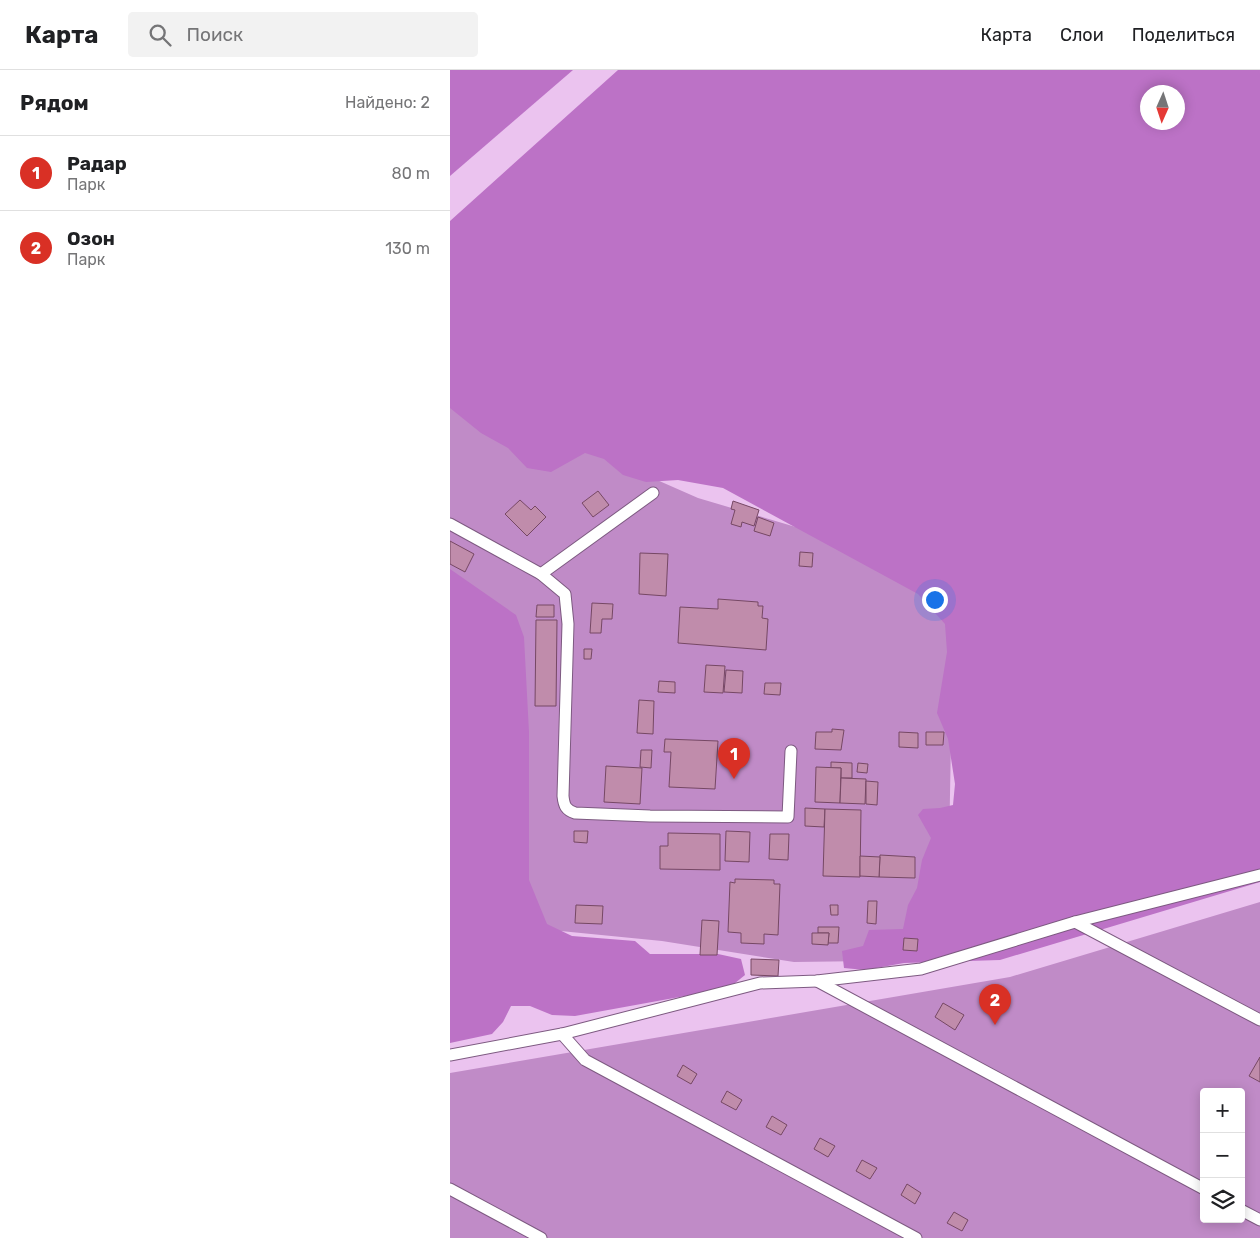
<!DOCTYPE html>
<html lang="ru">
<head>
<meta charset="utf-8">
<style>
	:root { --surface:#fff; --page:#f2f2f2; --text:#202124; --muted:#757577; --line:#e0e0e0; --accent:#d93025 }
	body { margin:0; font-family:Rubik,sans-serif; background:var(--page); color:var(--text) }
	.controls { position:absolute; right:15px; bottom:15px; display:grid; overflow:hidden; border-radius:5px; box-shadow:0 2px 12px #0003 }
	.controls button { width:45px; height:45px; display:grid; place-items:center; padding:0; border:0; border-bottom:1px solid var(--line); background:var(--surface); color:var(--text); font:25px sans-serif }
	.compass { position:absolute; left:690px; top:15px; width:45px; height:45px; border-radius:50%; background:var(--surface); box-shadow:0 2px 12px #0003; rotate:183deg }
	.you { position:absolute; left:484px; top:529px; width:18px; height:18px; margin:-12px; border:4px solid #fff; border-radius:50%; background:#1a73e8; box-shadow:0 0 0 8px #1a73e833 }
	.badge { display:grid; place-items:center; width:32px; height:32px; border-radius:50%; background:var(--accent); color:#fff; font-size:16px; font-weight:700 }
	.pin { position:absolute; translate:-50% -41px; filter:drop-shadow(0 1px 2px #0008) }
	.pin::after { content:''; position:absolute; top:26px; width:18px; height:15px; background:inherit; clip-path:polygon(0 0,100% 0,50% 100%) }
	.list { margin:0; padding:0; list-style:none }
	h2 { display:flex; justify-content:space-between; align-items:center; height:65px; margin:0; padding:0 20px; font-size:21px }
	h2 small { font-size:16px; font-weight:400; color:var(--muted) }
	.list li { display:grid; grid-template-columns:32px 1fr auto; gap:15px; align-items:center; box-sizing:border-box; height:75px; padding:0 20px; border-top:1px solid var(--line) }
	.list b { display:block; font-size:19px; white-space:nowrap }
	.list p { margin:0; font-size:16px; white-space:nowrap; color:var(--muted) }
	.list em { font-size:16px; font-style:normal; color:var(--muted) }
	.icon { flex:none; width:28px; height:28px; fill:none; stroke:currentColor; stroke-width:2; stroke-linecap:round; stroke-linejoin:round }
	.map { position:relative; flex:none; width:810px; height:1168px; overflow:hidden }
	header { display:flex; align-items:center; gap:30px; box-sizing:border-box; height:70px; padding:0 25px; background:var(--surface); border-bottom:1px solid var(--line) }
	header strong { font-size:24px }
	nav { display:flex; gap:28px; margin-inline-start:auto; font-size:18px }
	.search { width:350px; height:45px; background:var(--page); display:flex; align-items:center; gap:12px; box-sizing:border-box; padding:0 18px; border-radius:5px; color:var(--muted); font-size:19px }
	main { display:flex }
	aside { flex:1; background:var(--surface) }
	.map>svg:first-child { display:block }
</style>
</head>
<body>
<header>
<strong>Карта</strong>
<div class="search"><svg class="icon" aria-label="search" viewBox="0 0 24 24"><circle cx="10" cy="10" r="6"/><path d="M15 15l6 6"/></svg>Поиск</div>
<nav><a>Карта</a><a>Слои</a><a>Поделиться</a></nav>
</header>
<main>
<aside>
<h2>Рядом<small>Найдено: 2</small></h2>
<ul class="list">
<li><span class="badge">1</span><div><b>Радар</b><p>Парк</p></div><em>80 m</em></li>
<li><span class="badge">2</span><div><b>Озон</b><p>Парк</p></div><em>130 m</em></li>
</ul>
</aside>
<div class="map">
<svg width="810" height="1168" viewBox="0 0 810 1168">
	<rect width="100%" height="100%" fill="#ebc3ef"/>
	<g fill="#c08bc7" fill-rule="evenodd">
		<path d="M0,319L248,428L504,504L497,890L344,892L212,871L70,857L0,528Z"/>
		<path d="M810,832V1168H0V1003L560,907ZM754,1022H791V1149H754Z"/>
	</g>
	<g fill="#bc72c6" fill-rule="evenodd">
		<path d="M0,0H123L0,106Z"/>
		<path d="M168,0H810V812L550,890L454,893L415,900L394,898L392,881L413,876L419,860L453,859L458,835L467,818L472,790L481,768L468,745L473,739L490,738L503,735L505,714L498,669L487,643L497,582L495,554L468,524L273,418L228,410L196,412L173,405L154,389L135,383L101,402L77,398L58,378L31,363L0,338V151ZM698,22H728V52H698Z"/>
		<path d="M0,499L66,545L74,567L79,662V810L97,854L122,866L185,871L200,884H268L291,889L295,905L279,918L125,946L102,945L80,936H61L53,952L42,964L0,973Z"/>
	</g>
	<g fill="#c08cab" stroke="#764864">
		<path d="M148,421L159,435L143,447L132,433Z"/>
		<path d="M70,430L81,440L85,436L96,447L77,466L55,444Z"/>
		<path d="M283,431L309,440L304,456L292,452L291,457L281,454L285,440L281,439Z"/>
		<path d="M308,447L324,453L320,466L304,461Z"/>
		<path d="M0,471L24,484L15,502L0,494Z"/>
		<path d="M350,482L363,483L362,497L349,496Z"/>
		<path d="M190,483L218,484L216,526L189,524Z"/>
		<path d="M268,529L308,532V536H313L312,548L318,549L316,580L228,573L230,537L268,539Z"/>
		<path d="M142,533L163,534L162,549H152L151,563H140Z"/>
		<path d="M87,535H104V547H86Z"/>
		<path d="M86,550H107L106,636H85Z"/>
		<path d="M134,579H142L141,589H134Z"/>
		<path d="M256,595L275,596L273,623L254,622Z"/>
		<path d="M276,600L293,601L292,623L274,622Z"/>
		<path d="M209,611L225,612V623L208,622Z"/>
		<path d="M315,613H331L330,625L314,624Z"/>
		<path d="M189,630L204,631L203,664L187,663Z"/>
		<path d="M382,659L394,660L391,680L365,679L366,662H382Z"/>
		<path d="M449,662L468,663V678L449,677Z"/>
		<path d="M476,662H494L493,675H476Z"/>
		<path d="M215,669L268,671L265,719L219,717L221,682H214Z"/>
		<path d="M191,680H202L201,698L190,697Z"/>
		<path d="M381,692L402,693V708H391V698H381Z"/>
		<path d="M408,693L418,694L417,703L407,702Z"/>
		<path d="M156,696L192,698L190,734L154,732Z"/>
		<path d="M366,697L391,698L390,733L365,732Z"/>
		<path d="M391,708L416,709L415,734L390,733Z"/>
		<path d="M416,711L428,712L427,735L416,734Z"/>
		<path d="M355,738L375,739L374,757L355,756Z"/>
		<path d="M375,739L411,740L410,807L373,806Z"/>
		<path d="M124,761H138L137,773L124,772Z"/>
		<path d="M276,761L300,762L299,792L275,791Z"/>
		<path d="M218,763L270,764V800L210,799V776H218Z"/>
		<path d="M320,764H339L338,790L319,789Z"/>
		<path d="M430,785L465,787V808L429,807Z"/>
		<path d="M410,786L430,787L429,807L410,806Z"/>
		<path d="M285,809L324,810V814H330L328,865L314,864V874L291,873V863L278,862L280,812L285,813Z"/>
		<path d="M418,831H427L426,854L417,853Z"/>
		<path d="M126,835L153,836L152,854L125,853Z"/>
		<path d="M380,835H388V845H381Z"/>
		<path d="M252,850L269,851L267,885H250Z"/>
		<path d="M368,857H389L388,873H378L379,863H368Z"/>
		<path d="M362,863H379L378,875L362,874Z"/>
		<path d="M454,868L468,869L467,881L453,880Z"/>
		<path d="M301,889L329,890L328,906L301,905Z"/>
		<path d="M493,933L514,945L505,960L485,947Z"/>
		<path d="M810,987V1012L799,1006Z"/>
		<path d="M233,995L247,1004L241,1014L227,1006Z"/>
		<path d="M277,1021L292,1030L286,1040L271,1032Z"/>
		<path d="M322,1046L337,1055L331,1065L316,1057Z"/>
		<path d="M370,1068L385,1076L378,1087L364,1079Z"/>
		<path d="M412,1090L427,1098L420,1109L406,1101Z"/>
		<path d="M457,1114L471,1123L465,1134L451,1125Z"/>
		<path d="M504,1142L518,1150L512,1161L497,1153Z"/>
	</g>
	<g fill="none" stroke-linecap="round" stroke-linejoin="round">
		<g stroke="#7d5a81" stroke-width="13">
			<g id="lane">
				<path d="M0,454L91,504L115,524L118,554L113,726C114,736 116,740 125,743L200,746L338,747L341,681"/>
				<path d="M91,504L203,423"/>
				<path d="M625,852L810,950"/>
				<path d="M367,911L754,1119"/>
				<path d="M112,964L135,990L466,1168"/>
				<path d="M0,985L112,964L310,913L367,911L471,899L625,852L810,805"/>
				<path d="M0,1119L91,1168"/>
				<path d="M791,1140L810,1150"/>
			</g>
		</g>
		<use href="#lane" stroke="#fff" stroke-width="11"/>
	</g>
</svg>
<div class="controls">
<button>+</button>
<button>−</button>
<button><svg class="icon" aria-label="layers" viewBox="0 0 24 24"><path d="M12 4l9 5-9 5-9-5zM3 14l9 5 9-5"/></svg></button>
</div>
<svg class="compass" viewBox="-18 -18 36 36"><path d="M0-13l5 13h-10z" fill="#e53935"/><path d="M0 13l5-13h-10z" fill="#757577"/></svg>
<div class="you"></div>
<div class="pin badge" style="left:284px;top:709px">1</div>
<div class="pin badge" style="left:545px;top:955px">2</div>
</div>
</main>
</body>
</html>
